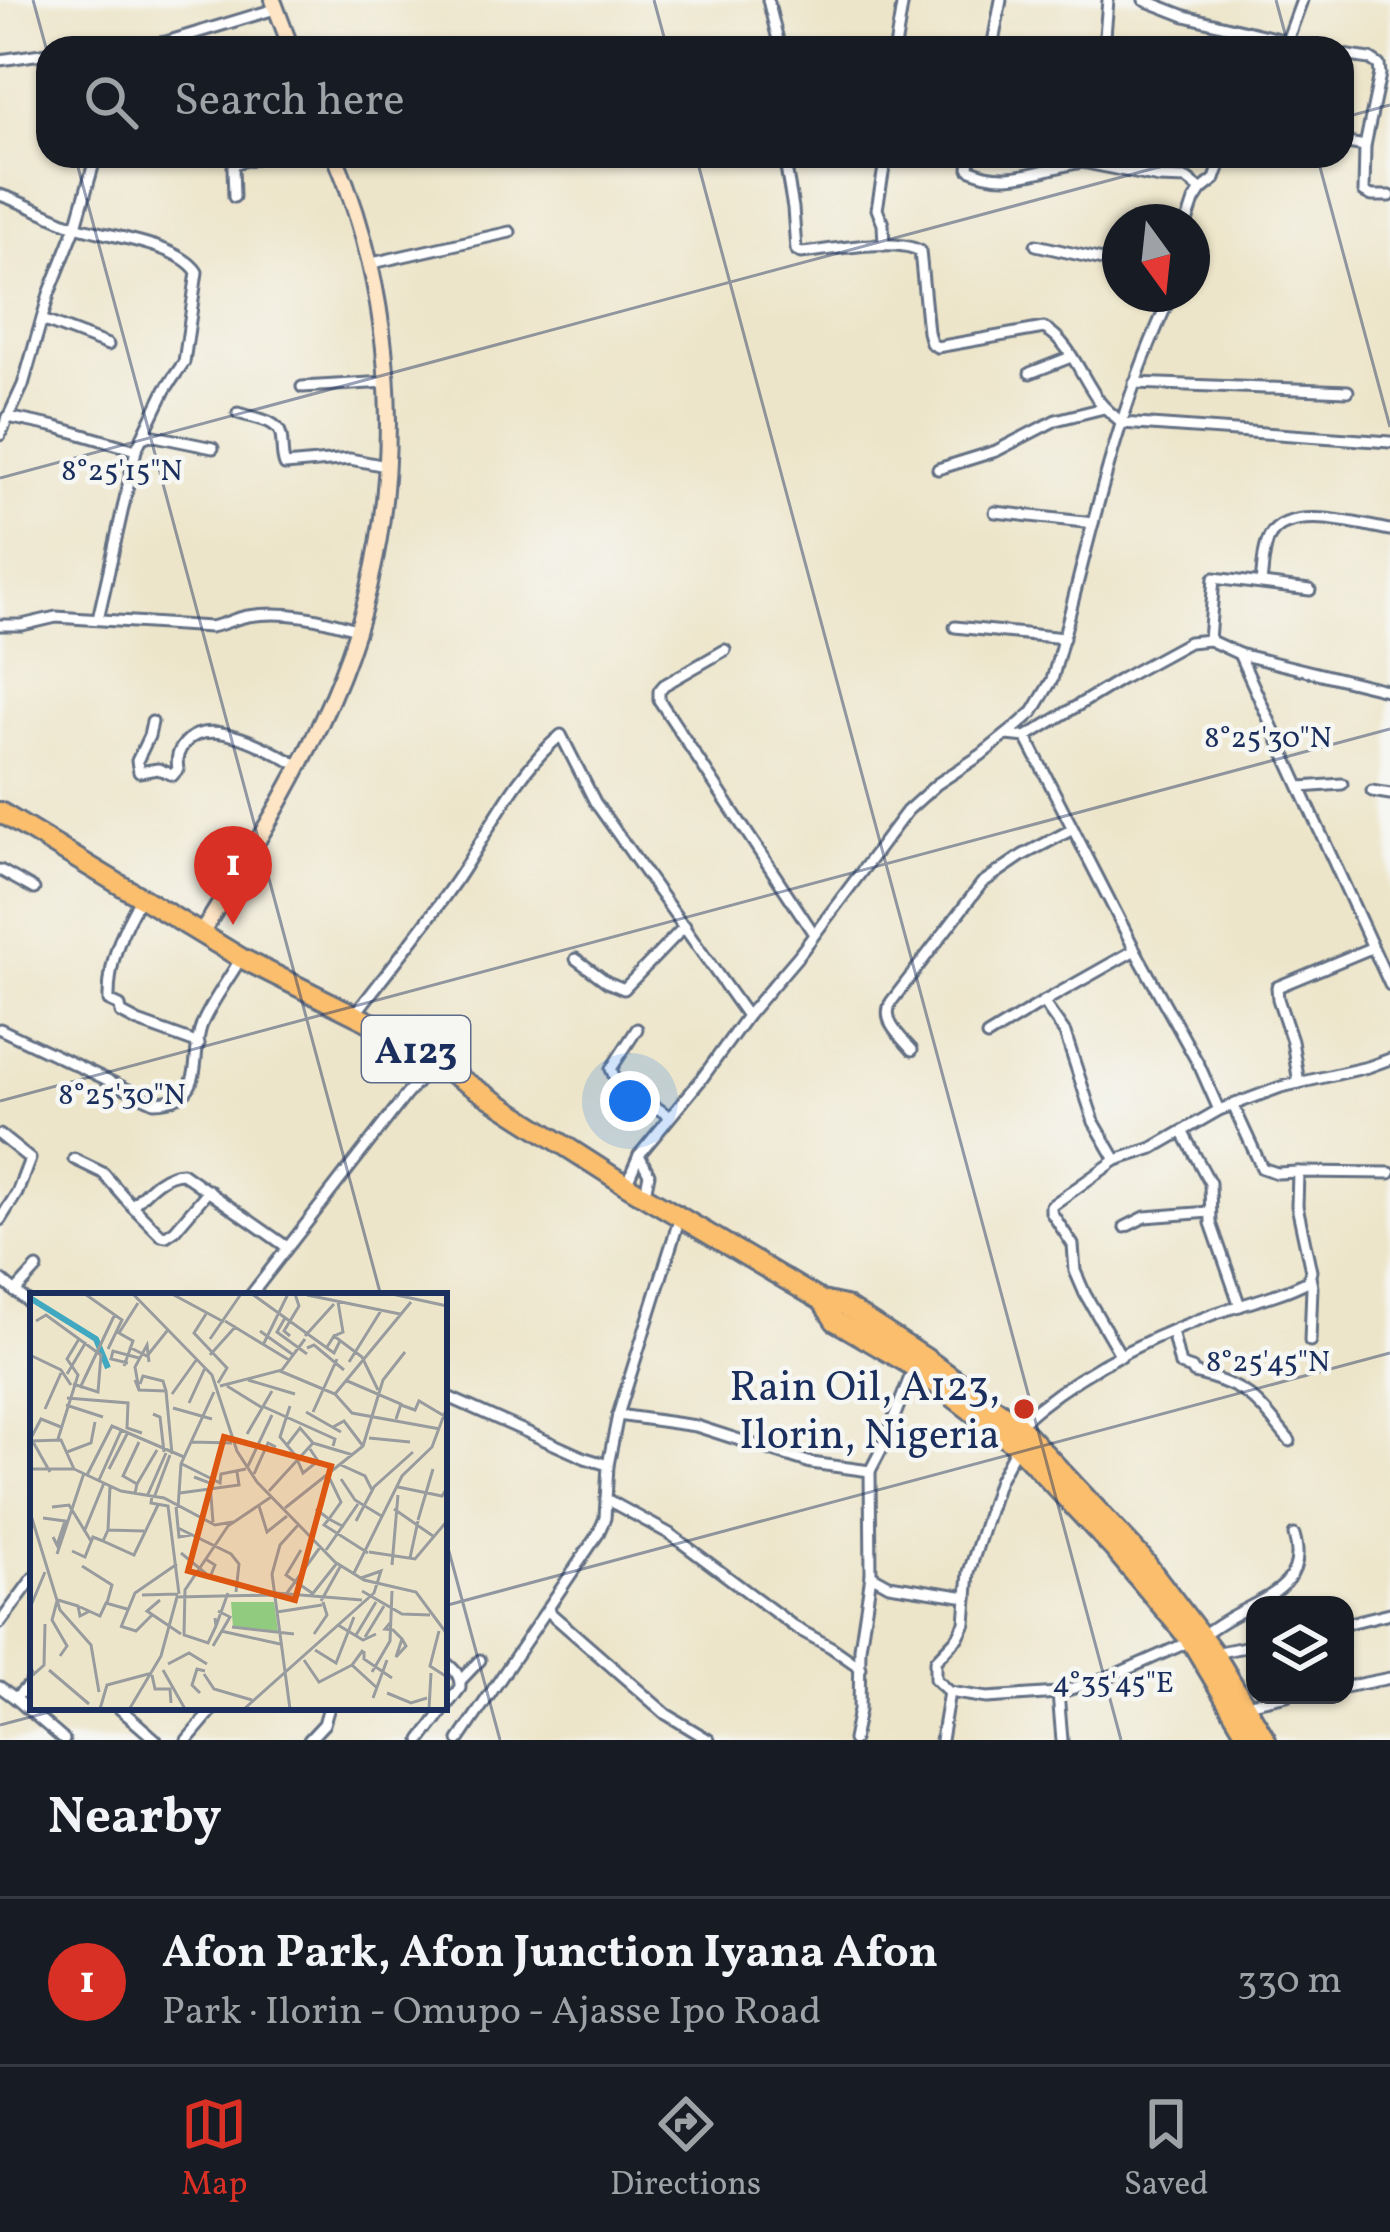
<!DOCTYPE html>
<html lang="en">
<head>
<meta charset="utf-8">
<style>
	:root { --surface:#171b24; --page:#242831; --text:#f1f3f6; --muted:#9ea1a6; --line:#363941; --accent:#d93025 }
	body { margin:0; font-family:Vollkorn,serif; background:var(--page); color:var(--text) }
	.controls { position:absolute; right:36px; bottom:36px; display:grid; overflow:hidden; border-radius:24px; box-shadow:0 3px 9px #0004 }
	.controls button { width:108px; height:108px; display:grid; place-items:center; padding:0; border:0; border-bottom:3px solid var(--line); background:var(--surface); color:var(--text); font:60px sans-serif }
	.compass { position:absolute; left:1102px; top:204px; width:108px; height:108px; border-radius:50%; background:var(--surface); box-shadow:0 3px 9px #0004; rotate:165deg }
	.you { position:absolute; left:630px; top:1101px; width:42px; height:42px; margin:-30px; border:9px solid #fff; border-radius:50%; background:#1a73e8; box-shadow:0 0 0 18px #1a73e833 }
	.badge { display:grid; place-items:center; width:78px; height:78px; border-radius:50%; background:var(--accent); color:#fff; font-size:39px; font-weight:700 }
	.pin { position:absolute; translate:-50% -99px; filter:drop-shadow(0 3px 6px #0008) }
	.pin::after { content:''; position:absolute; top:63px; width:42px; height:36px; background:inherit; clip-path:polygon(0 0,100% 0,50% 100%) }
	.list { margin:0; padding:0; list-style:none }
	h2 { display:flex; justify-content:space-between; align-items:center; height:156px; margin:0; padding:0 48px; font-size:51px }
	h2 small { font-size:39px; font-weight:400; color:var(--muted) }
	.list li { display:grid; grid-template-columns:78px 1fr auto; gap:36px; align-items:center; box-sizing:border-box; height:168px; padding:0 48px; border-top:3px solid var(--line) }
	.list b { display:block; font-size:45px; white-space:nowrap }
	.list p { margin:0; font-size:39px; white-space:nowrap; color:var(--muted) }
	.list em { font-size:39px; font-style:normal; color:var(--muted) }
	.icon { flex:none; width:66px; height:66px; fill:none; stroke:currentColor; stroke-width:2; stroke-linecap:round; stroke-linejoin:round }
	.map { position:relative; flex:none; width:1390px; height:1740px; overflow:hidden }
	.search { position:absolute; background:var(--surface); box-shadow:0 3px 9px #0004; left:36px; right:36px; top:36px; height:132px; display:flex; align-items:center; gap:30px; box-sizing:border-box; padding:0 42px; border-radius:36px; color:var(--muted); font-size:45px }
	.sheet { height:324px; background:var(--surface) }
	nav { display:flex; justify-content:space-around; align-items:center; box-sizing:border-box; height:168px; border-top:3px solid var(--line); background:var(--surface); font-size:33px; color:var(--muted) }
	nav a { display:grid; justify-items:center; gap:6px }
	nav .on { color:var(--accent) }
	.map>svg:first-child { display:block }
</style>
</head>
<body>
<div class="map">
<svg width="1390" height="1740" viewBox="0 0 1390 1740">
	<rect width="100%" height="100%" fill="#f6f6f2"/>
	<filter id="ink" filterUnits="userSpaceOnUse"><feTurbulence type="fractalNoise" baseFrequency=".00833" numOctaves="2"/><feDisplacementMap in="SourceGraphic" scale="24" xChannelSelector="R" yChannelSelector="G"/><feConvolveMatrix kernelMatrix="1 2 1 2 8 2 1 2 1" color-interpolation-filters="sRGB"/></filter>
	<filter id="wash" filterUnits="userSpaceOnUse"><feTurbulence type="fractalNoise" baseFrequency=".004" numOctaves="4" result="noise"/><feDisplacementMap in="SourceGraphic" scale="48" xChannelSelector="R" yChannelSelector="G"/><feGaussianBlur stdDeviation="2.7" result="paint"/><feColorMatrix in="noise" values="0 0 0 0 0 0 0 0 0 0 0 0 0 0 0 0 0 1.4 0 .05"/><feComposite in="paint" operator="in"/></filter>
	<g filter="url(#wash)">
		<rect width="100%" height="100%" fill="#ede5c9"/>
	</g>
	<g filter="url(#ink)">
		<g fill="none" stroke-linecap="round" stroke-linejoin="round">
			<g stroke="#646f83" stroke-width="15">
				<g id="street">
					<path d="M768,0L780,48"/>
					<path d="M1144,0L1185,16L1287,41L1301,48"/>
					<path d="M131,48L166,42L275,9"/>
					<path d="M895,48L903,0"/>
					<path d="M992,48L1001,0"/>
					<path d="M1104,48L1108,0"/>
					<path d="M1273,48L1287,41L1302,0"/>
					<path d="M1342,55L1370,59L1379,65L1380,74L1365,146L1364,192L1372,196H1390"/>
					<path d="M0,60L48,53"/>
					<path d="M1342,142L1365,146"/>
					<path d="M307,156H323"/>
					<path d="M784,156L793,208L796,250L801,253C831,250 896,237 920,251L928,332L931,343L937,347L1044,328C1070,341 1082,379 1100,402C1106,410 1114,415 1122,423L1390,442"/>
					<path d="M970,156L969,169C1008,188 1043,168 1082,162"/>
					<path d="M1082,156V162L1159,178L1187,179L1201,190"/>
					<path d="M0,195C25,203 48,216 72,225C104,236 178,243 197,272L184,362L165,390L136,450L98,619"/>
					<path d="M234,197L233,167L236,163L265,156"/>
					<path d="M1187,222L1194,201L1201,190L1215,179L1223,156"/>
					<path d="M884,245L883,224L877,209L886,156"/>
					<path d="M1036,245L1120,264"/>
					<path d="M368,264L510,232"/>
					<path d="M42,320L108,345"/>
					<path d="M1030,373L1071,357"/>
					<path d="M1134,383L1348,391"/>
					<path d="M302,387L387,382"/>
					<path d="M238,413C252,418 277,419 281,435C283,446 281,455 285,465L350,459L386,466"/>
					<path d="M8,417L56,427L136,450"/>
					<path d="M0,435L23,385L49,294L76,226L96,156"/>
					<path d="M142,438L150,435L213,448"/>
					<path d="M938,469L996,451L1056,420L1104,408"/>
					<path d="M995,512L1093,523"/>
					<path d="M1261,583C1263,569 1263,548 1270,536C1289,504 1360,525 1390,530"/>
					<path d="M0,625H22L56,617L210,627C223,625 235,618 248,616C285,610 320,618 356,629"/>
					<path d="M955,627L1064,638"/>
					<path d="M1209,640L1214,578L1310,590"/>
					<path d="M725,650L664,685L659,691V700L814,934"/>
					<path d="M1239,654L1390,985"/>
					<path d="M152,722L149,736L137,761L139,772L158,769L173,775L178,769C176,758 178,751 185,743C210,714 273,751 299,766"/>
					<path d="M1007,735L1026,737L1123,678L1189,642L1209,640L1239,654L1390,691"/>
					<path d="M1026,737L1135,950L1200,1067L1219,1110"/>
					<path d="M1301,787L1342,784"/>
					<path d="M1372,791L1390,794"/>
					<path d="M0,870L34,889"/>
					<path d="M141,898C122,928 108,964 109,1001L120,1006L121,1013L138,1022L199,1044"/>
					<path d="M576,959L607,982L624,989L685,926"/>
					<path d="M356,1013C388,971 422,930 452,886C488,835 512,776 561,735L595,802L747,1016"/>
					<path d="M0,1029L154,1102C209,1101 189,1057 202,1024C212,1001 229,979 241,958"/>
					<path d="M637,1029L611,1069L615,1078L670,1117"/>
					<path d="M987,1036L1043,1002"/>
					<path d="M912,1050C900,1036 881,1021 891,1002L982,883L1023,855L1073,829"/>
					<path d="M1299,1083L1292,1041L1278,999L1277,987L1371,948"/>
					<path d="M1233,1105L1262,1168L1277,1173L1298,1172"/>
					<path d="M1183,1133L1210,1183L1211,1223L1240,1306"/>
					<path d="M0,1135L30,1159L17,1193L0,1220"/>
					<path d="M639,1155L649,1174L645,1194"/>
					<path d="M74,1159L103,1173L132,1206C146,1192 162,1173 182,1173L287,1247"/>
					<path d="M1116,1160L1094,1122L1065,1033L1043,1002L1135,950"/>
					<path d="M626,1185L639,1155L700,1081L747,1016L799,955L907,811L937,784L981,755L1017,726L1033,712L1052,680C1088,551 1113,415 1172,294"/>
					<path d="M132,1206L161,1235L166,1236L175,1230L209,1190"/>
					<path d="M1125,1227L1145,1217L1210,1212"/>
					<path d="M1310,1277L1312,1287L1310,1341"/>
					<path d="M0,1279L33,1306"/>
					<path d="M15,1292L37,1268"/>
					<path d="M250,1296L406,1095L436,1061"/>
					<path d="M1172,1331L1180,1365L1192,1369L1194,1373C1250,1387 1254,1398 1290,1441"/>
					<path d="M1121,1356L1085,1294L1075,1271L1073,1245L1051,1212V1206L1116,1160L1153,1148L1219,1110L1281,1087L1368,1067L1390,1059"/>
					<path d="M446,1396L585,1458L608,1465"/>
					<path d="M618,1415L696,1426L811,1463L870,1471"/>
					<path d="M1018,1425C1072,1376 1143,1340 1211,1315C1244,1303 1277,1297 1308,1281L1311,1271L1297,1206L1298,1172L1390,1173"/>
					<path d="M1016,1448L999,1480L969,1572L965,1623L958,1637L935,1661V1679L949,1692L987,1698L1058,1693L1114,1675L1191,1641"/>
					<path d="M606,1499L670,1534L796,1628L831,1647L861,1668"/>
					<path d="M871,1575L889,1585L967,1597"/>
					<path d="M548,1611L666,1714L709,1740"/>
					<path d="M0,1623L33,1578"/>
					<path d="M1345,1624L1390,1613"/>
					<path d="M1201,1636C1210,1630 1218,1624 1227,1619C1262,1598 1310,1587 1294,1535"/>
					<path d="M1214,1653L1255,1645"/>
					<path d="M461,1680L480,1660"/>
					<path d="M0,1687L15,1698L33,1681"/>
					<path d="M1345,1687L1390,1678"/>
					<path d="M1058,1693L1062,1740"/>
					<path d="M15,1698L64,1740"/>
					<path d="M1246,1704L1287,1695"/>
					<path d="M118,1707L156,1740"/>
					<path d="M187,1740L215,1707"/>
					<path d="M309,1740L324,1724L329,1707"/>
					<path d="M421,1740L460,1688C461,1675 454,1669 444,1661"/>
					<path d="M459,1740L598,1534L605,1518L608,1465L618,1415L680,1217"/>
					<path d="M853,1740L859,1710L860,1648L871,1575L870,1471L882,1448L914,1367"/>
					<path d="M941,1740L949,1692"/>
				</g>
			</g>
			<g stroke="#646f83" stroke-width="20">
				<g id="secondary">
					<path d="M273,0L291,48"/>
					<path d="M201,934C252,851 305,767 341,676C406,512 403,318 335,156"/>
				</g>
			</g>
			<g stroke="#646f83" stroke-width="24">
				<g id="highway">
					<path d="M0,812L241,958L381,1028L626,1185L822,1301L845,1306L924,1357L1018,1425L1142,1558L1214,1653L1266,1740"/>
					<path d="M822,1301L835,1321L914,1367L1017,1446L1113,1548L1191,1641L1250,1740"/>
				</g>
			</g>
			<use href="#street" stroke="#fff" stroke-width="9"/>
			<use href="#secondary" stroke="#fde5c5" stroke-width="14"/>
			<use href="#highway" stroke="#fabe6d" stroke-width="18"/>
		</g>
	</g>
	<path fill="none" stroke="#1b2f5e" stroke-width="3" stroke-opacity="0.45" d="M33,0L48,55M654,0L667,48M1276,0L1289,48M1342,118L1390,105M75,156L381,1296M696,156L1121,1740M1317,156L1390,427M0,478L1200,156M0,1101L1390,729M444,1533L500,1740M444,1606L1390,1353M0,1725L68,1707"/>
	<circle fill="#c8321e" stroke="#f6f6f2" stroke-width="4.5" cx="1024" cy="1409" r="12"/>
	<g text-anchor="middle" stroke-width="9" stroke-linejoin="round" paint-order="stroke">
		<rect fill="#f6f6f2" stroke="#5d6b8a" stroke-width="3" x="362" y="1016" width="108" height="66" rx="9"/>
		<g font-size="39" font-weight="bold" fill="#1b2f5e">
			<text x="416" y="1063">A123</text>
		</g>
		<g font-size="42" fill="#1b2f5e" stroke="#f6f6f2" text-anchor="end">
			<text x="1000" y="1400">Rain Oil, A123,<tspan x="1000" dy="48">Ilorin, Nigeria</tspan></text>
		</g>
	</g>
	<g transform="translate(30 1293)">
		<rect width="417" height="417" fill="#ede5c9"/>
		<path d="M244,309L248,339L203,334L201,309Z" fill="#91cb7f"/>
		<path fill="none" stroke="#40a8c0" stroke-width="6" d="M0,5L66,46L78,75"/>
		<path fill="none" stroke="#999c9e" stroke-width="3" d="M55,1L92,27L78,56M103,1L182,82L207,158L227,189L305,269L334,287L386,299L417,341M142,1L194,29M222,1L304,60L310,48M362,1L417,13M277,2L370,21M176,21L164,40L197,75L188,90M255,25L247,39L277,61M6,28L16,22L71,62L68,99L43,91M195,28L259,67M230,38L262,61M260,43L254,38L269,13L265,1M275,43L304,11M304,43L313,39L308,9M180,46L211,1M233,52L258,1M99,54L117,63L137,38M297,54L304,43L332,64L348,97M277,55L284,52L314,77M0,62L31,77L41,92M180,62L206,33M319,69L352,16M98,70L81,66L83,58L109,65M94,73L103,48L89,40L108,10M250,78L305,101L322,120L410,136M37,81L56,49M105,87L109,97L136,98L142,161M218,87L265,101M315,87L371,111L366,126M110,91L113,83L133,88L136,98M190,93L252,77L275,46M197,93L231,114M50,95L85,21M109,97L105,74L117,52L119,69M142,101L167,66M305,101L381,9M37,105L98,110L97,135L112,140M159,110L175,75M36,112L73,124M371,112L385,117L389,108L416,124M232,113L305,146L303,153M260,113L250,144L266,163M143,115L182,126M15,116L31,80M276,119L311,139M283,119L307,66M123,121L130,124L134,159M303,134L314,128L333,153M217,141L242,98M1,145L11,126L31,134M339,145L380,149M28,146L48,82L37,66L49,46M2,147L20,179M0,148L31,147L44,176L91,198L134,205L185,232L203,229M162,149L202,150M257,152L270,135L283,150M37,159L61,150L65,129M267,166L273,180L288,168L280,156M152,171L190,190L191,181L216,176M311,172L335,183L342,197M218,173L242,122M0,176H44M79,176L97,141M224,181L238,150L246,154M57,182L82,133L154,164M298,182L311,209L299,226L314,234M164,184L180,190L183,229M311,186L325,207L353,224M69,187L91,138M107,191L127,157M80,193L78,237L114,238M368,194L412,203L417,195M239,198L283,150L323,162M105,200L107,191L93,183L109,149M150,200L209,192L207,179M118,201L136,160M125,202L140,162M122,203L121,210L138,213L149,301M293,210L287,217L299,226L294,232L338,260M229,213L237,239L257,223M22,214L39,212L61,248M146,214L149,244L161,242M148,215L151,171L184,99M255,215L333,153L353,87L375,59M364,216L403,243M0,219L30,317L61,352L69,399M13,225L35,228L27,252L23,244M388,227L403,176M326,228L344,194L383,159M148,235L201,261L209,271L206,299M78,237L73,248L104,262L128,212M54,239L74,190M271,257L256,282L282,300M296,257L328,211M42,258L55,264L63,244L73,248M339,259L385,266L417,228M151,260L180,284L185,272L177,267M27,261L54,180M380,265L388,228M362,272L368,202M52,273L82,292L77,310M324,280L372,183L402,154L417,114M332,298L372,321L400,322M246,300L332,307M257,300L291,253M112,302L148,301M280,304L307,270M28,307L48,313L50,323L60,318M130,307L117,318L151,341M27,308L22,327L37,353L30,363M291,308L310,274M48,313L70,323L76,310L97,316M0,315L15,279M247,319L292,312M185,325L186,333L198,300M360,330L355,336L363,337L372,346L376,353L366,364L372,346M308,332L333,347L346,341M90,333L106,338L122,322M186,333L178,350L154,342L155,297L198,233L241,204M91,334L105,300L147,271M202,334L264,341M191,338L250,351M409,338L400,373L417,384M284,341L297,322L293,309M326,342L346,309M335,344L354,313M183,353L200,324L188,318M285,357L306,370L324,324M333,357L322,372L346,394M334,358V366L362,385M274,367L289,389L322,372M138,371L159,360L177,371M0,373L4,381L14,372L15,331M19,377L59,411M133,377L155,416M342,379L360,348L362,298M174,381L184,396L222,407M122,382L125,396H140L141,410M170,400L162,392L167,376L175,378M357,400L381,410L397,405M343,405L357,367M100,415L131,363L147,304L244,302M70,416L77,392L122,380M214,416L344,300L351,278L331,285M260,416L242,281L250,252L269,231M399,416L401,380"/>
		<path fill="#de5710" fill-opacity="0.15" stroke="#de5710" stroke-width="6" d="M194,144L301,173L265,307L158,278Z"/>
		<rect width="417" height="417" fill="none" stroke="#1b2f5e" stroke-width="6"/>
	</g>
	<g font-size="30" text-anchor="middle" fill="#1b2f5e" stroke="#f6f6f2" stroke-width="9" stroke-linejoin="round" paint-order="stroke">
		<text x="122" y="480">8°25'15"N</text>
		<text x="1268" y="747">8°25'30"N</text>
		<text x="122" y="1104">8°25'30"N</text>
		<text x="1268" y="1371">8°25'45"N</text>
		<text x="1113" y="1692">4°35'45"E</text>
	</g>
</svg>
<div class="controls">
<button><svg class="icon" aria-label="layers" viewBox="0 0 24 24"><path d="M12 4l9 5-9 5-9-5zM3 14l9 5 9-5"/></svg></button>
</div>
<svg class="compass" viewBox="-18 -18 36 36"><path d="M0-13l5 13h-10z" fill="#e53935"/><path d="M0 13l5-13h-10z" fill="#9ea1a6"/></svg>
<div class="you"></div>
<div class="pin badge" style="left:233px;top:925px">1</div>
<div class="search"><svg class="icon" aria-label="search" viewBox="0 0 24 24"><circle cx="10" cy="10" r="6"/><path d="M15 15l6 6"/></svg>Search here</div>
</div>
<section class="sheet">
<h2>Nearby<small></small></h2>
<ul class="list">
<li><span class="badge">1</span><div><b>Afon Park, Afon Junction Iyana Afon</b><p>Park · Ilorin - Omupo - Ajasse Ipo Road</p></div><em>330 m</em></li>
</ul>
</section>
<nav>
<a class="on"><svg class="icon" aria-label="map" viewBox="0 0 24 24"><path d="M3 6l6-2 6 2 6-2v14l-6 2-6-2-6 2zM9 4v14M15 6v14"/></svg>Map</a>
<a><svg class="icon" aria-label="directions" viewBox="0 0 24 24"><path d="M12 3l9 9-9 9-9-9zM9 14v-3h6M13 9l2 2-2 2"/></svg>Directions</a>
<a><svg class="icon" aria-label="saved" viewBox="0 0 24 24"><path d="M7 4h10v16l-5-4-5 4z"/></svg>Saved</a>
</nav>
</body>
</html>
